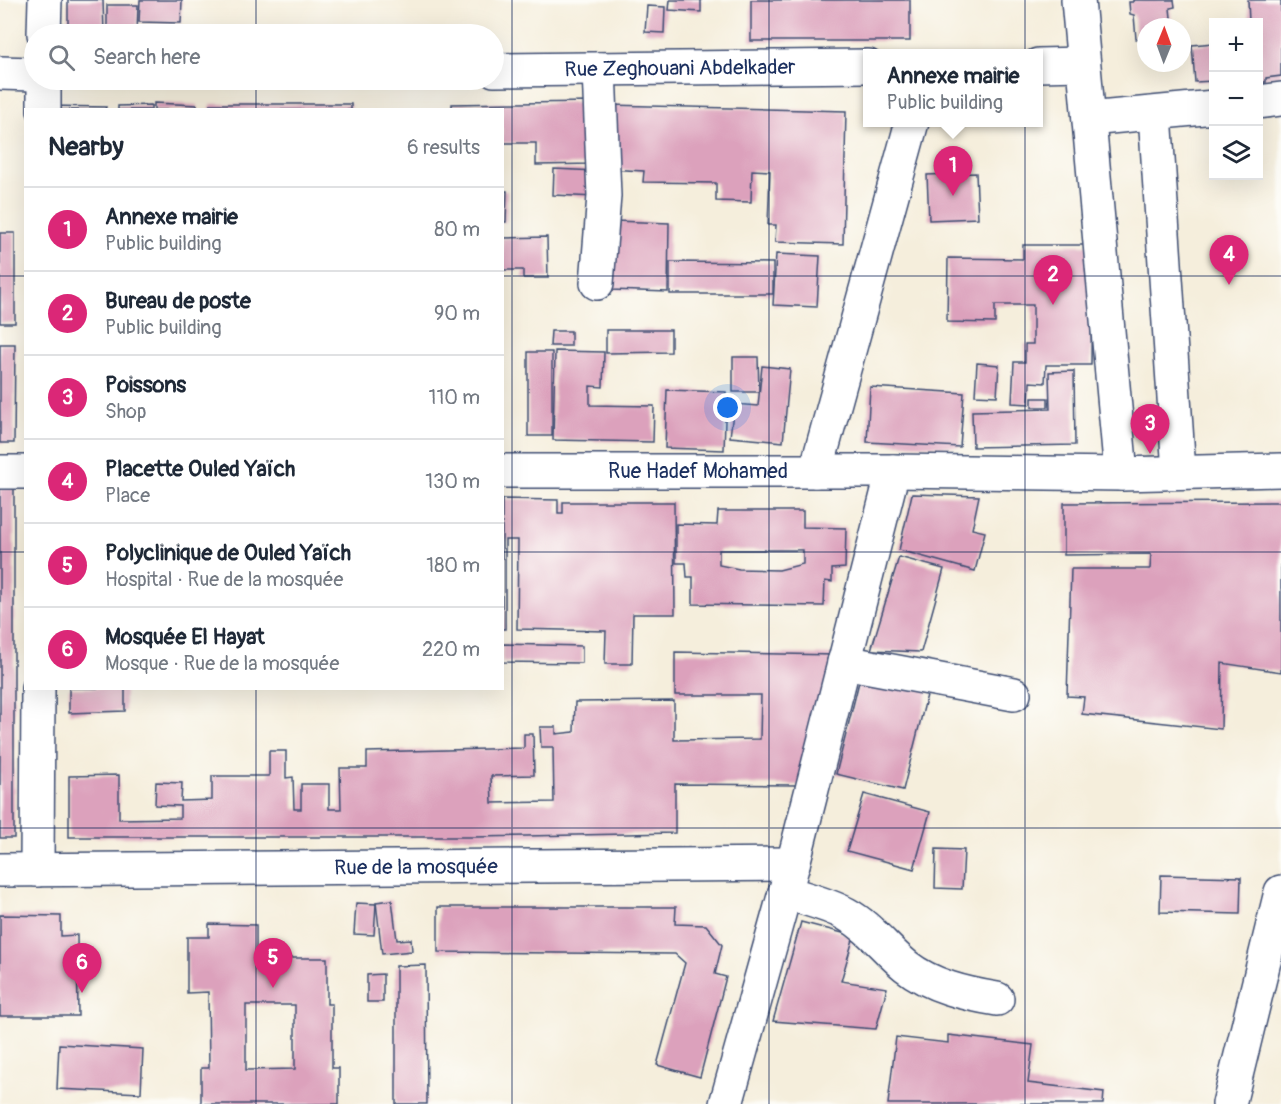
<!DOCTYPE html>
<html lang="en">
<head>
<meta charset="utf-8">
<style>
	:root { --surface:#fff; --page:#f6f6f7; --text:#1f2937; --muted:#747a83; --line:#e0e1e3; --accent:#db2777 }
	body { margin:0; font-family:Pangolin,sans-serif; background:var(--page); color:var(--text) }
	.controls { position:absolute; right:18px; top:18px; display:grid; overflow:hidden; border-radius:0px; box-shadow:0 6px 24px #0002 }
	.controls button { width:54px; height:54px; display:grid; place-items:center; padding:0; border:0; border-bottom:2px solid var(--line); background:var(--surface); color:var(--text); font:30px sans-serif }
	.compass { position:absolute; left:1137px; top:18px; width:54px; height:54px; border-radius:50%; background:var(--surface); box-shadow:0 6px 24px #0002; rotate:1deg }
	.you { position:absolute; left:728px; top:408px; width:21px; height:21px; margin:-15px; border:4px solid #fff; border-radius:50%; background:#1a73e8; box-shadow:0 0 0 9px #1a73e833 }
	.badge { display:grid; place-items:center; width:39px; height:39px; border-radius:50%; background:var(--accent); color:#fff; font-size:20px; font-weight:700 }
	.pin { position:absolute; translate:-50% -50px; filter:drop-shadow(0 2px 3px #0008) }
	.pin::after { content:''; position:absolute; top:32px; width:21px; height:18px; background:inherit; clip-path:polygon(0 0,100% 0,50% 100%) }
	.popup { position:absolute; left:863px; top:49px; width:180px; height:78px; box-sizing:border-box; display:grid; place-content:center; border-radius:0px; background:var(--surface); filter:drop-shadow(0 2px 4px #0005); font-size:20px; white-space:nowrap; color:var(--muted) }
	.popup b { font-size:22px; color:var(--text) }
	.popup::after { content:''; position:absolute; left:50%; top:100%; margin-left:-12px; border:12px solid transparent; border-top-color:var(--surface) }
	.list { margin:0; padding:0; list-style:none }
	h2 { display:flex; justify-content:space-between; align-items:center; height:78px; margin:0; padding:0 24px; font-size:26px }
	h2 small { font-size:20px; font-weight:400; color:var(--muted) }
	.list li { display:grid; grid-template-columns:39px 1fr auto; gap:18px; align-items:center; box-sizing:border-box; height:84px; padding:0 24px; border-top:2px solid var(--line) }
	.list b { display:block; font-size:22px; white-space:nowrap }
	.list p { margin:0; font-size:20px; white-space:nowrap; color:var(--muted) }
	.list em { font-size:20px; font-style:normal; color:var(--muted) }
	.icon { flex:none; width:33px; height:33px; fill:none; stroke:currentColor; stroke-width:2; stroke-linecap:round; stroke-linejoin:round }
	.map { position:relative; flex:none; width:1281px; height:1104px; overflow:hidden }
	.search { position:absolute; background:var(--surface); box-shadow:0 6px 24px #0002; left:24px; top:24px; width:480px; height:66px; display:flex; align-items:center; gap:15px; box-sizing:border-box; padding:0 21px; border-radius:33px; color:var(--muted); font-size:22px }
	.panel { position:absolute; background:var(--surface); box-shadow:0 6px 24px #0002; left:24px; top:108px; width:480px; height:582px; border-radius:0px }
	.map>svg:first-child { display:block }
</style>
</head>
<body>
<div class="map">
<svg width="1281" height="1104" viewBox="0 0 1281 1104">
	<rect width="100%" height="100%" fill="#fdfcf7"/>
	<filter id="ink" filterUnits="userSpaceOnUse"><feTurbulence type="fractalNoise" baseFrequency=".0167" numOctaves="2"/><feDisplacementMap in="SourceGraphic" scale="12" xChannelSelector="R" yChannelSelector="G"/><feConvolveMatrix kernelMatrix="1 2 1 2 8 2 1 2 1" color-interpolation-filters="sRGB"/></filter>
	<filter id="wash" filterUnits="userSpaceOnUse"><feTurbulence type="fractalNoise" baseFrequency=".008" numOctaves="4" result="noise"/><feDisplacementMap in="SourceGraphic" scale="24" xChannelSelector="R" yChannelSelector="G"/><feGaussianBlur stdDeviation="1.35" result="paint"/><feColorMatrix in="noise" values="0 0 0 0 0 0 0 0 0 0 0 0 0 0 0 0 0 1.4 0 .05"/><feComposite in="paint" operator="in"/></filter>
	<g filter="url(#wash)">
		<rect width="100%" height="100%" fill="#f5eedc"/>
		<g id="blocks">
			<g fill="#dca1bc" fill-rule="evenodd">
				<path d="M68,0H103L104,34H68Z"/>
				<path d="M140,0H182L181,23L139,22Z"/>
				<path d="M670,0H701V12L669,10Z"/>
				<rect x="751" y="0" width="159" height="41"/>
				<path d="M1133,0H1174L1175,7L1170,8L1172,27H1146V38L1136,39L1134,15L1130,14L1129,2H1133Z"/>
				<path d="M1248,0H1281V76L1266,78V82H1258V22H1249Z"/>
				<path d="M107,5H138L137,34H107Z"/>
				<path d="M647,6L665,7L664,33L645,32Z"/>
				<path d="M1214,43V81L1195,82L1192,45Z"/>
				<path d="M591,102L592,164L536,165V143H502V110H452V104Z"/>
				<path d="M154,103L197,105V110H154Z"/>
				<rect x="210" y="104" width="141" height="6"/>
				<path d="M151,105V110H118V106Z"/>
				<path d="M608,105L846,111L843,244L775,242L776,225H768L770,171L752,170L751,202L716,201V183L643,182L644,171L607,169Z"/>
				<path d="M48,106L106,107L105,110H48Z"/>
				<path d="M554,169L597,171L596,197L553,195Z"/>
				<path d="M976,173L978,218L929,220L927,175Z"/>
				<path d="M502,191H507L506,222H502Z"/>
				<path d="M614,221L669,223L668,292L611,290Z"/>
				<rect x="0" y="233" width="15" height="90"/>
				<path d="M547,237L548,278H523V270H503L502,238Z"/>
				<path d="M1023,245H1092L1091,365H1046L1045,383L1030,382L1029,404L1012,403L1014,362H1025V344H1033V305H995V323L947,322L948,258L1023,259Z"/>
				<path d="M776,254L820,256L817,307L773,305Z"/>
				<path d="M670,262L773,263V294H670Z"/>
				<path d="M606,330H671V352L606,353Z"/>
				<path d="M551,331H571V346H550Z"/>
				<path d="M0,344H15L14,443H0Z"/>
				<path d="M555,351L604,352L603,387L590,386V405L654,406L653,442L553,440Z"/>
				<rect x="528" y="352" width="24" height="84"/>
				<path d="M733,357H758L759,392H733Z"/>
				<path d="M977,363L999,365L997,396L975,395Z"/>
				<path d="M762,366L790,369L783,442L730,437L734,404L758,406Z"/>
				<path d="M1074,371L1075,445L973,447L972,411L1050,409L1049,372Z"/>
				<path d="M870,387L964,393L960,447L867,442Z"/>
				<path d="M667,390L726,392L724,450L665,448Z"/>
				<rect x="1032" y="398" width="16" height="9"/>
				<path d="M14,488V838H0V489Z"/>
				<path d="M912,494L979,496L972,529L985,532L975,571L899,550Z"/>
				<path d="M502,499L558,500V513H563V502H674L675,614H633L632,664H605L606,631L517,629L518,540H505V629H502Z"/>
				<path d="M1281,502V672L1222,663L1221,729L1082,714L1084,697L1067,696L1071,569H1150L1151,554L1064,555V503Z"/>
				<path d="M718,511H803V527L846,528L845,568L832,569V582L825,581L824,606L693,604V577H687L686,563H676V524L717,525ZM719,550H803V564L779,570L739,569L719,565Z"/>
				<path d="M899,557L944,569L921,652L871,650Z"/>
				<path d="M502,644L582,646V663L502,662Z"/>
				<path d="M675,652L836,655L801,785L675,784V833L474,837H69V776L119,775V819L180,818V806L155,805L156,782L182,783L181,801L212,800V776H269V751H286V778L293,777L294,809H301V784H329V809H341L340,768H367V752L524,748V734H533L534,775L491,776L492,803L554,802L553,747H541L540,727H556V734L574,732L575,702L674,701V740L760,739L761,695H675Z"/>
				<path d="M861,674L928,691L903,790L836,774Z"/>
				<path d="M69,688H125V711L69,713Z"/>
				<path d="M864,794L930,812L914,869L847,851Z"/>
				<path d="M936,849L964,850L962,889L935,888Z"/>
				<path d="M1161,875L1241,877L1240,914L1160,912Z"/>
				<path d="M392,900L397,940L411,939L412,951L382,954L376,902Z"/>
				<path d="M356,903L376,904L374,935L354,934Z"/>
				<path d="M438,907H676L675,924L706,925L722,945L715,974L726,977L700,1077L657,1065L685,963L675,954L438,952Z"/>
				<path d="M0,915L61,916V936L77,935L78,1016H0Z"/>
				<path d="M801,922L854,936L841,981L887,988L876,1029L773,1021Z"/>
				<path d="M209,924L256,925V958H327V1004H332V1068H339V1104H201V1068H209L208,992L187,993V937H209ZM246,1005H295V1069L246,1070Z"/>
				<path d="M426,965L427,1104H396V966Z"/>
				<path d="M383,974V1002H367V975Z"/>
				<path d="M948,1035L1033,1045L1028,1083L1104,1092L1103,1104H888L896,1037L948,1043Z"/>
				<path d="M59,1044L143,1049L141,1093L57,1089Z"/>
			</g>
		</g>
	</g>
	<g filter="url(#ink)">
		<use href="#blocks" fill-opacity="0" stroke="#3c4c71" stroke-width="1.5"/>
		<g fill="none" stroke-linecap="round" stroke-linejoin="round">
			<g stroke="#3c4c71" stroke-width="36">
				<g id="minor">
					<path d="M1078,0L1121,474"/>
					<path d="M44,34L45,0"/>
					<path d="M1038,65L1083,64"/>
					<path id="s1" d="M494,70L868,66"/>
					<path d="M0,73L34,74"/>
					<path d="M1258,102L1281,99"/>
					<path d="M44,110V80"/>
					<path d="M1155,114L1179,472"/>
					<path d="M1089,119L1214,107"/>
					<path d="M597,283L604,196L599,69"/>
					<path id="s2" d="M502,471H893L1121,474L1281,470"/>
					<path d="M816,471L912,122"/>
					<path d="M0,472H26"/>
					<path d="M844,662L1014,694"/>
					<path id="s3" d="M0,870L793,864"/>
					<path d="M37,870L38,688"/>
					<path d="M785,892C805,899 828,904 846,914C870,927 885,949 906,966C931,986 966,994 997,999"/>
					<path d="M726,1104L793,864L893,471"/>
					<path d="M1229,1104L1281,892"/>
				</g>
			</g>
			<use href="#minor" stroke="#fff" stroke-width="33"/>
		</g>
	</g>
	<path fill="none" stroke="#1b2f5e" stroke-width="1.5" stroke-opacity="0.55" d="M256,0V34M512,0V1104M769,0V1104M1025,0V1104M256,80V110M0,276H26M502,276H1281M0,552H26M502,552H1281M256,688V1104M0,828H1281"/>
	<g text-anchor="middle" stroke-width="6" stroke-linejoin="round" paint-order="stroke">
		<g font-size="21" fill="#1b2f5e" stroke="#fdfcf7">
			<text dy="7" stroke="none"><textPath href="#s1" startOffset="186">Rue Zeghouani Abdelkader</textPath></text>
			<text dy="7" stroke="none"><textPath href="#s2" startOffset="196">Rue Hadef Mohamed</textPath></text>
			<text dy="7" stroke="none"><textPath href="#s3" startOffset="416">Rue de la mosquée</textPath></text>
		</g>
	</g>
</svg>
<div class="controls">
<button>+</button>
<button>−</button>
<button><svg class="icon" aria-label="layers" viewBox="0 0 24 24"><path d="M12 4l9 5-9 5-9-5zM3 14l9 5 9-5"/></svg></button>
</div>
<svg class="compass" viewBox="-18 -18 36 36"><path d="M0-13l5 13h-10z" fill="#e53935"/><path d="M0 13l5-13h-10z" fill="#747a83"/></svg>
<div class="you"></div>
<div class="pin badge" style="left:953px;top:196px">1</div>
<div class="popup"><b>Annexe mairie</b>Public building</div>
<div class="pin badge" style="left:1053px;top:305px">2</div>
<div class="pin badge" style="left:1150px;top:454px">3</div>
<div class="pin badge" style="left:1229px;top:285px">4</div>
<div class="pin badge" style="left:273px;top:988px">5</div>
<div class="pin badge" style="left:82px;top:993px">6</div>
<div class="search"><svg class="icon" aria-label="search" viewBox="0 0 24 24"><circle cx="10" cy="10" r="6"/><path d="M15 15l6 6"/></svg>Search here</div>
<section class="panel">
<h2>Nearby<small>6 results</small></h2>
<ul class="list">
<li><span class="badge">1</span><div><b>Annexe mairie</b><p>Public building</p></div><em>80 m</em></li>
<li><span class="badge">2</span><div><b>Bureau de poste</b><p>Public building</p></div><em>90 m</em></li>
<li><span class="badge">3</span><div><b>Poissons</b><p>Shop</p></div><em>110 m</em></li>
<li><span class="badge">4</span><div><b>Placette Ouled Yaïch</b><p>Place</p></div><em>130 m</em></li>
<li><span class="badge">5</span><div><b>Polyclinique de Ouled Yaïch</b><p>Hospital · Rue de la mosquée</p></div><em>180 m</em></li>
<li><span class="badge">6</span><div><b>Mosquée El Hayat</b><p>Mosque · Rue de la mosquée</p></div><em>220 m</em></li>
</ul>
</section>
</div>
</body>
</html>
